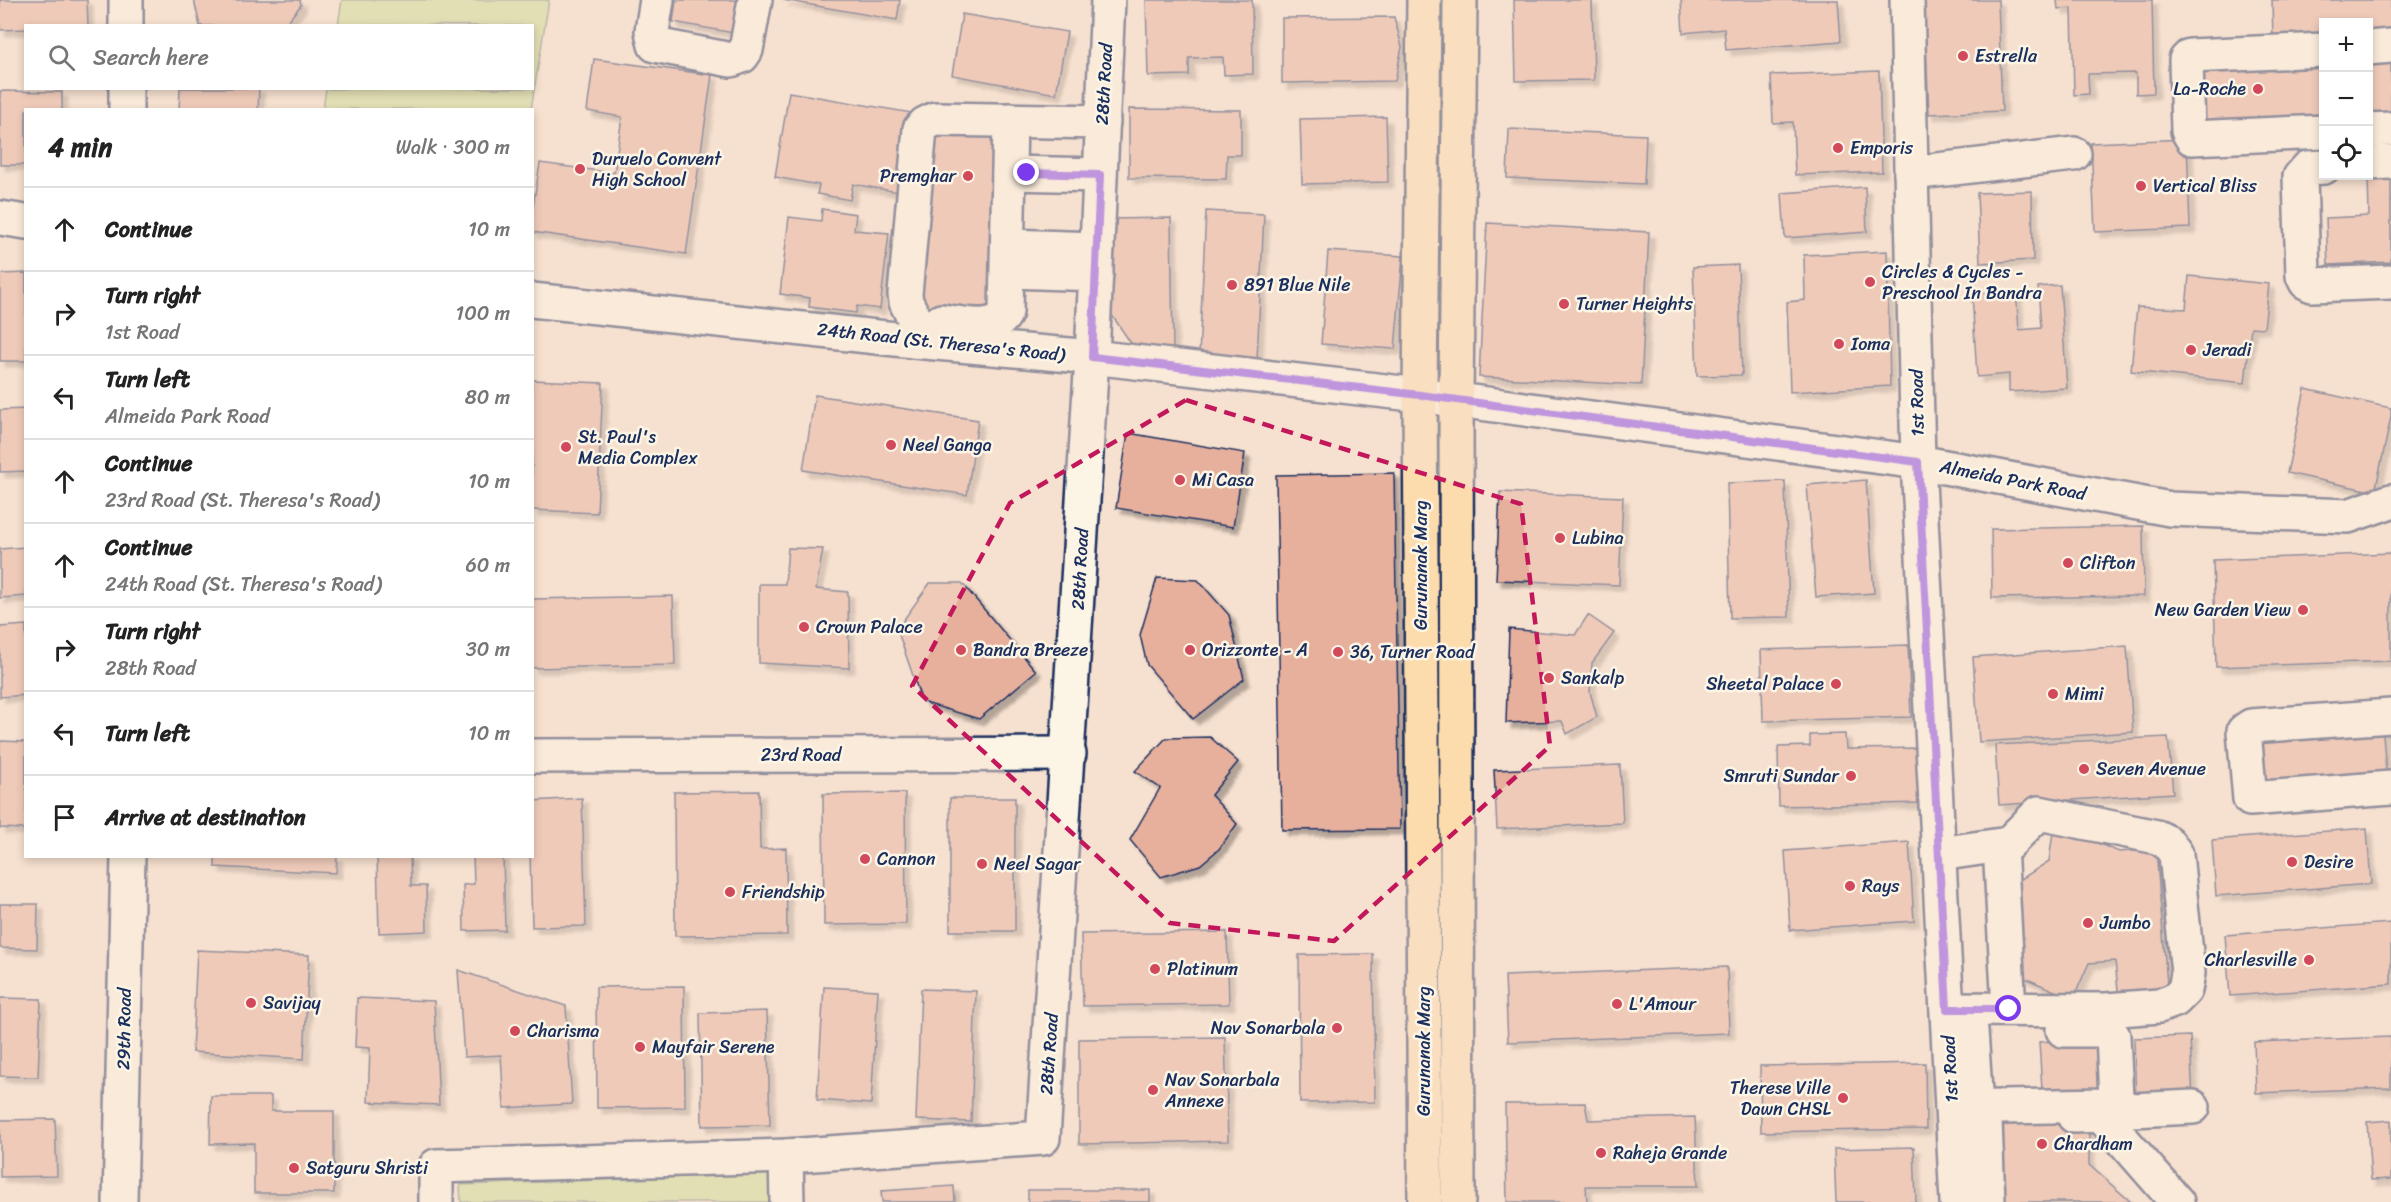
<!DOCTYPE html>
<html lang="en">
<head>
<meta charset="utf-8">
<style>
	:root { --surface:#fff; --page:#f2f2f2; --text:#222; --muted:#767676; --line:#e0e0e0 }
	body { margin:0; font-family:Sriracha,sans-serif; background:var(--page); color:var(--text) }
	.controls { position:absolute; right:18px; top:18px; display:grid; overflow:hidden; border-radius:0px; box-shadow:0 3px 9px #0003 }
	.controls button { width:54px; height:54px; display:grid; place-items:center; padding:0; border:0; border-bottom:2px solid var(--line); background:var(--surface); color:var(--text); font:30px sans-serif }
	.stop { position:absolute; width:18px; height:18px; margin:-14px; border:4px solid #7c3aed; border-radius:50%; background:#fff }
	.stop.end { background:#7c3aed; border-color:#fff; box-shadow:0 2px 6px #0008 }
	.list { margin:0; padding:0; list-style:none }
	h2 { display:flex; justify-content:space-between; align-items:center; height:78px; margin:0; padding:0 24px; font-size:26px }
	h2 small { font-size:20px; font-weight:400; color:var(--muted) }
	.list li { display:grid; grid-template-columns:39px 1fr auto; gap:18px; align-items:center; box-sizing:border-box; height:84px; padding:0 24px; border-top:2px solid var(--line) }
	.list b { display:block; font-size:22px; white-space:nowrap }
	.list p { margin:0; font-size:20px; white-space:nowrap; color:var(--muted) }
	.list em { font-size:20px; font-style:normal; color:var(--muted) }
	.icon { flex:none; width:33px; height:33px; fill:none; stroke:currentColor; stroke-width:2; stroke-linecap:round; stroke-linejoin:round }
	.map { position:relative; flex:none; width:2391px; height:1202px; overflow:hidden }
	.search { position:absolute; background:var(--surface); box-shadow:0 3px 9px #0003; left:24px; top:24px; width:510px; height:66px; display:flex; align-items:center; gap:15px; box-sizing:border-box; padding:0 21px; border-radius:0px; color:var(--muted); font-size:22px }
	.panel { position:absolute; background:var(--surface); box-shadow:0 3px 9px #0003; left:24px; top:108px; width:510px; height:750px; border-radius:0px }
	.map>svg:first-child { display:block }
</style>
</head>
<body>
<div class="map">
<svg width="2391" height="1202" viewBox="0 0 2391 1202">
	<defs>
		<filter id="shadow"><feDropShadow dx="5.5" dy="5.5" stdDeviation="1.5" flood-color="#0004"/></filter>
	</defs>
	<rect width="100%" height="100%" fill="#f6e0cf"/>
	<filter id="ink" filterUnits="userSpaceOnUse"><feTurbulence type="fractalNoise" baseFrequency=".0167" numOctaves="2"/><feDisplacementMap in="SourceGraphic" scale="12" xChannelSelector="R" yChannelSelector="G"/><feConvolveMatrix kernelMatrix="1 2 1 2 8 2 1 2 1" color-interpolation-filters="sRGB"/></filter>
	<g filter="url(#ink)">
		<g fill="#c9de93" stroke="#728678" stroke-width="1.5">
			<path d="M342,0H549L531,109H323L326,89L532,88V26L338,25Z"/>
			<path d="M771,1174L772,1202H461L460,1185Z"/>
		</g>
		<g fill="#e7b09d" stroke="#1b2f5e" stroke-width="1.5" filter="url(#shadow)">
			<path d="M0,0H87L88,26H26V29L0,30Z"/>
			<path d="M194,0H300L301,5L284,26H200Z"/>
			<path d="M676,0H745L739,34L673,22Z"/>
			<path d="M783,0H900L897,20Z"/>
			<path d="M1146,0H1252L1253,74L1224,75L1223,57L1189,58V75L1148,76Z"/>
			<path d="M1514,0H1592L1594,80L1516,81Z"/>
			<path d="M1681,0H1838L1841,41L1726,50L1724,29L1683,33Z"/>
			<path d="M1924,0H1998L2002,111L1929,114Z"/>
			<path d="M2057,0H2152L2154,93L2136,94V73L2088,74L2089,94L2074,95L2072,8L2058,9Z"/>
			<path d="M2272,0H2391V37L2368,38V22H2324V39L2273,41Z"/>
			<path d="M962,14L1067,32L1056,94L952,75Z"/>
			<path d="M1394,17L1402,47L1395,81L1282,83V18Z"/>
			<path d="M2391,53V114L2368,115V54Z"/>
			<path d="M2324,55V117L2194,122L2191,61Z"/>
			<path d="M594,59L712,75L686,254L532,232V213L540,163L614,173L622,117L587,111Z"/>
			<path d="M1879,71L1882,172L1795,175L1793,122L1773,123L1771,75Z"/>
			<path d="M180,88H259L258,110H179Z"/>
			<path d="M0,91L62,92V110H26V165H0Z"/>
			<path d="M789,92L912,113L898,192L853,184L850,200L817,194L819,185L775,177Z"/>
			<path d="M1129,109L1241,110V155H1227L1226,179L1129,178Z"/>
			<path d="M1386,117L1388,182L1302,184L1300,119Z"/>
			<path d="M932,125L1006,132L1001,311L925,313L912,305L918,220H929Z"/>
			<path d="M1509,129L1646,135L1644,184L1507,178Z"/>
			<path d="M2187,139L2190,228L2095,232L2091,143Z"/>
			<path d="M2391,170V262L2328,265L2326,218L2369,216L2368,176Z"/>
			<path d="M1865,187L1867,232L1785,238L1782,193Z"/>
			<path d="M2032,191L2033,260L1980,263L1977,193Z"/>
			<path d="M822,209L856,214L854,230L889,233L880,309L857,306L856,313L809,307L810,298L780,294L789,217L821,221Z"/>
			<path d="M1206,211L1264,214L1257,359L1199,356Z"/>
			<path d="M1171,218L1173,348L1135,349L1109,311V219Z"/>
			<path d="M1487,223L1649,232L1641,385L1479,377Z"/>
			<path d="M1328,251L1403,256L1395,349L1321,344Z"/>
			<path d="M1887,251L1890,386L1790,392L1787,302L1805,300L1804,255Z"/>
			<path d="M1738,265L1742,375L1697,376L1693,267Z"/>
			<path d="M26,273V361H0V274Z"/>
			<path d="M2189,276L2269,284L2264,328L2251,327L2245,383L2131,371L2137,307L2186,309Z"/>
			<path d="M2060,285L2067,388L2009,392V374L1977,377L1972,294L2016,291L2019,330L2041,328L2038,287Z"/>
			<path d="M532,380L603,383L597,513L532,510Z"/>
			<path d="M2305,389L2391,408V417L2375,492L2287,473Z"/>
			<path d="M815,395L978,420L967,495L803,470Z"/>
			<path d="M26,409V471L0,472V410Z"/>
			<path d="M1128,433L1245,453L1233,527L1116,508Z"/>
			<path d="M1394,473L1400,829L1282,830L1276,475Z"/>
			<path d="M1866,480L1874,593L1816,597L1807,485Z"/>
			<path d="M1785,481L1789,617L1730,618L1727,483Z"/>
			<path d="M1500,492L1623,497L1619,585L1496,580Z"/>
			<path d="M2143,526L2144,596L1992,598L1991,529Z"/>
			<path d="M26,547V596L0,598V549Z"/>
			<path d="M788,548L823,549L816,589L848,592L849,668L759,663V584H785Z"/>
			<path d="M2391,553V661L2216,667L2213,560Z"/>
			<path d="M1157,578L1198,580L1229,615L1244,679L1193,719L1147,665L1140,635Z"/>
			<path d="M930,583H962L1036,671L979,719L922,702L897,629Z"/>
			<path d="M673,596L675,665L532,668V599Z"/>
			<path d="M1588,615L1614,633L1592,663L1590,692L1597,717L1567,734L1562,721L1506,723L1509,629L1575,635Z"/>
			<path d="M26,625V695L0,697V627Z"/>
			<path d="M1908,645L1911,717L1763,721L1761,650Z"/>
			<path d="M2127,646L2133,732L1979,742L1973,657Z"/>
			<path d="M2382,723L2387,784L2256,793L2251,733Z"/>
			<path d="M1845,734L1846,749L1923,748L1924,803L1779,806L1778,747L1810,746V735Z"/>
			<path d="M1210,737L1238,762L1211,795L1237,824L1219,849L1200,865L1161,877L1130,840L1160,788L1135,771L1166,738Z"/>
			<path d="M2168,737L2173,793L1999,805L1995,745Z"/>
			<path d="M0,741L26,742V829L0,828Z"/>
			<path d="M1620,765L1623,823L1497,829L1494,770Z"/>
			<path d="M759,791L760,849L786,848L787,935L675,936L674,792Z"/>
			<path d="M905,793L906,924L824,925L823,794Z"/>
			<path d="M582,798L586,926L532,927L530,856H532V801Z"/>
			<rect x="950" y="798" width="65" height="133"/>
			<path d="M2054,825L2119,852L2156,849L2168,996L2119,1000L2115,961L2089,963L2073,999L2018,975L2012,885L2049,861Z"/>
			<path d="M2367,828L2371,884L2216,896L2212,840Z"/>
			<path d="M1909,842L1914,921L1790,930L1785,851Z"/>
			<path d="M215,856H337L336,873L215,867Z"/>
			<path d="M377,856H410L411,886H426L427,931L379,933Z"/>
			<path d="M473,856H503L505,930L464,931L463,885L474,884Z"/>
			<path d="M0,904H38L37,949L0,948Z"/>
			<path d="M2391,923V984L2230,996L2225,935Z"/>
			<path d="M1227,932L1229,1004L1083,1006L1081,934Z"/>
			<path d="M197,950L309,955L304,1059L192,1052Z"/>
			<path d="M1373,954L1375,1102L1300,1103L1299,955Z"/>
			<path d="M1727,967L1729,1033L1508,1042L1505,976Z"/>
			<path d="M458,970L566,1006L572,1104L504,1108L501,1055L464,1057Z"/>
			<path d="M684,986L685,1107L597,1108L596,987Z"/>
			<path d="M824,987L878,990L871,1104L817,1100Z"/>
			<path d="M921,989L976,991L971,1122L916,1120Z"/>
			<path d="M0,998L41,999L38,1077L0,1076Z"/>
			<path d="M357,998L434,1001L439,1105L368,1102L370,1048L355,1047Z"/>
			<path d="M767,1011L770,1125L702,1126L700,1013Z"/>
			<path d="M2190,1036L2193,1102L2136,1104L2134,1038Z"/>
			<path d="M1225,1037L1228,1141L1079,1144V1039Z"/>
			<path d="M2391,1037V1088L2256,1093L2254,1042Z"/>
			<path d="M2104,1038L2108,1100L2043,1105L2039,1042Z"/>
			<path d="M1925,1063L1926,1129L1761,1132L1760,1066Z"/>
			<path d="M211,1096H271V1111H334V1193H254V1143L210,1144Z"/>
			<path d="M1585,1103L1588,1120L1695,1117L1698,1186H1586L1587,1202H1507L1505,1104Z"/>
			<path d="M2089,1118V1165L2131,1202H2000L1995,1124Z"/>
			<path d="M55,1119L57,1176L0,1177V1120Z"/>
			<path d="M2391,1120V1179L2371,1180L2367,1122Z"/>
			<path d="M1914,1147L1916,1202H1836L1834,1149Z"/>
			<path d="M954,1186L955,1202H882L881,1191Z"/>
			<rect x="1028" y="1190" width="122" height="12"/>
		</g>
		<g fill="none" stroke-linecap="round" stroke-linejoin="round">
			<g stroke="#1b2f5e" stroke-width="38">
				<g id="minor">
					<path d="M126,0V26"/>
					<path d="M657,0L652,31L655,45L731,60L742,56L746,50L755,0"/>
					<path d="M1907,0L1918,462L1957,1202"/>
					<path d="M2368,48L2391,46"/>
					<path d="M2324,50L2190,56L2186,60L2188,131L2192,138L2324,132"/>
					<path d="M126,88V110"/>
					<path d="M2368,130L2391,129"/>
					<path d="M2368,163L2391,162"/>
					<path d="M2324,167L2308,168L2300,177L2303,276L2306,282L2312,285L2391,282"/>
					<path d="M1009,173L1100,175"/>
					<path d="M1911,173L2074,154"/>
					<path d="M0,218L26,222"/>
					<path d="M1008,246L1097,249"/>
					<path d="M1008,271L1096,274"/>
					<path d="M532,300L914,341L1092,357L1420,395L1918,462L2170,509L2348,516L2391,501"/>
					<path d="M941,321C959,323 997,333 1006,312L1010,120"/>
					<path d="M914,341L915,320L906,302L905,294L920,129L925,124L935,119L1103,122"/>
					<path d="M2391,716L2251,726L2244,731L2250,799L2391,788"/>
					<path d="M532,756L1069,754"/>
					<path d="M2000,846L2009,1009"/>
					<path d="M1939,854L2008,844L2039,813L2157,837L2167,842L2176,854L2188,973L2185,990L2175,1000L2159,1006L2106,1010L1947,1009"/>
					<path d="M1971,1030L1976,1107"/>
					<path d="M2111,1102L2132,1110L2193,1107"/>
					<path d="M1952,1108L2107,1105L2116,1098L2113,1036L2103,1030H2063"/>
					<path d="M2074,1116L2101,1115L2177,1202"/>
					<path d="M1985,1120L1988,1202"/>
					<path d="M786,1156L787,1202"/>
					<path d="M120,1202L128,856"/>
					<path d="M436,1202V1166L786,1156L1043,1138L1092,357L1108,0"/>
				</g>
			</g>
			<g stroke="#1b2f5e" stroke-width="38">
				<g id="major">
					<path d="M1424,0L1420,395L1425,1202"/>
					<path d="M1458,1202L1456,400L1460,0"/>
				</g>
			</g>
			<use href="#minor" stroke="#fcf5e5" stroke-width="33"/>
			<use href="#major" stroke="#fcdcac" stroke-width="33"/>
		</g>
	</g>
	<g fill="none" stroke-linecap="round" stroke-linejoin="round" filter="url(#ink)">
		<path stroke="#7c3aed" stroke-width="8" d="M1027,173L1100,175L1092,357L1420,395L1918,462L1947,1009H2009"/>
	</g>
	<path d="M0 0H2391V1202H0ZM1186,400L1521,504L1550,746L1334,941L1170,923L912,686L1010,503Z" fill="#f6e0cf" fill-opacity=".55" fill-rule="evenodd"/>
	<path fill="none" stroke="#c2185b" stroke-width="4.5" stroke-dasharray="12 8" stroke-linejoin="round" d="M1186,400L1521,504L1550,746L1334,941L1170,923L912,686L1010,503Z"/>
	<g fill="#d1495b" stroke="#fcf5e5" stroke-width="2">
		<circle cx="1963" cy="56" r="6"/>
		<circle cx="2258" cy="89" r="6"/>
		<circle cx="1838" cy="148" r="6"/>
		<circle cx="580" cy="169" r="6"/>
		<circle cx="968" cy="176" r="6"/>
		<circle cx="2141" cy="186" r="6"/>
		<circle cx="1870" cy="282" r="6"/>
		<circle cx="1232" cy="285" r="6"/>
		<circle cx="1564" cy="304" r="6"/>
		<circle cx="1839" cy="344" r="6"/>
		<circle cx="2191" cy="350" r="6"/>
		<circle cx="891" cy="445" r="6"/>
		<circle cx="566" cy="447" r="6"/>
		<circle cx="1180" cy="480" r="6"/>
		<circle cx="1560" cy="538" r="6"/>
		<circle cx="2068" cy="563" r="6"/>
		<circle cx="2303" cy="610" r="6"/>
		<circle cx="804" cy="627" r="6"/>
		<circle cx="961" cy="650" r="6"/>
		<circle cx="1190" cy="650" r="6"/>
		<circle cx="1338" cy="652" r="6"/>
		<circle cx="1549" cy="678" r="6"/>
		<circle cx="1836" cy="684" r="6"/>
		<circle cx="2053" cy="694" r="6"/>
		<circle cx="2084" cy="769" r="6"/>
		<circle cx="1851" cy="776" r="6"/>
		<circle cx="865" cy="859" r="6"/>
		<circle cx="2292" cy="862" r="6"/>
		<circle cx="982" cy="864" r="6"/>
		<circle cx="1850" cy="886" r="6"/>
		<circle cx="730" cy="892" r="6"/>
		<circle cx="2088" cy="923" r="6"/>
		<circle cx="2309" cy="960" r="6"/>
		<circle cx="1155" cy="969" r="6"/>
		<circle cx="251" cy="1003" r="6"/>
		<circle cx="1617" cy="1004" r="6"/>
		<circle cx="1337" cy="1028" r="6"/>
		<circle cx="515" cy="1031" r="6"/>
		<circle cx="640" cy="1047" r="6"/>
		<circle cx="1153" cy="1090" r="6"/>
		<circle cx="1843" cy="1098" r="6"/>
		<circle cx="2042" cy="1144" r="6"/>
		<circle cx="1601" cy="1153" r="6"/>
		<circle cx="294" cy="1168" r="6"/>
	</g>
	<g text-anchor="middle" stroke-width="5" stroke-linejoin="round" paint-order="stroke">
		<g font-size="18" fill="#1b2f5e" stroke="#fcf5e5" text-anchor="start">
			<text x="1975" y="62">Estrella</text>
			<text x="2246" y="95" text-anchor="end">La-Roche</text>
			<text x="1850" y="154">Emporis</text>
			<text x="592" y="165">Duruelo Convent<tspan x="592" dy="21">High School</tspan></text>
			<text x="956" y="182" text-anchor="end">Premghar</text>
			<text x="2153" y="192">Vertical Bliss</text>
			<text x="1882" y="278">Circles &amp; Cycles -<tspan x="1882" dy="21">Preschool In Bandra</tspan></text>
			<text x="1244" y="291">891 Blue Nile</text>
			<text x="1576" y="310">Turner Heights</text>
			<text x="1851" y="350">Ioma</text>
			<text x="2203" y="356">Jeradi</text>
			<text x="578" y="443">St. Paul's<tspan x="578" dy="21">Media Complex</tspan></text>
			<text x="903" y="451">Neel Ganga</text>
			<text x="1192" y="486">Mi Casa</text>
			<text x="1572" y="544">Lubina</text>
			<text x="2080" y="569">Clifton</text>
			<text x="2291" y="616" text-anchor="end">New Garden View</text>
			<text x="816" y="633">Crown Palace</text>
			<text x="973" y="656">Bandra Breeze</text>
			<text x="1202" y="656">Orizzonte - A</text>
			<text x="1350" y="658">36, Turner Road</text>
			<text x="1561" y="684">Sankalp</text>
			<text x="1824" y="690" text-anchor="end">Sheetal Palace</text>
			<text x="2065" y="700">Mimi</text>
			<text x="2096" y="775">Seven Avenue</text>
			<text x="1839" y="782" text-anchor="end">Smruti Sundar</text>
			<text x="877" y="865">Cannon</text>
			<text x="2304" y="868">Desire</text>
			<text x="994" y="870">Neel Sagar</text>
			<text x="1862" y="892">Rays</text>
			<text x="742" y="898">Friendship</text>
			<text x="2100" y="929">Jumbo</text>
			<text x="2297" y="966" text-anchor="end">Charlesville</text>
			<text x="1167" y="975">Platinum</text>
			<text x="263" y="1009">Savijay</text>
			<text x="1629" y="1010">L'Amour</text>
			<text x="1325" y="1034" text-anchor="end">Nav Sonarbala</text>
			<text x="527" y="1037">Charisma</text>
			<text x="652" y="1053">Mayfair Serene</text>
			<text x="1165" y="1086">Nav Sonarbala<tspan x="1165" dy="21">Annexe</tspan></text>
			<text x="1831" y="1094" text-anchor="end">Therese Ville<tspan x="1831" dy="21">Dawn CHSL</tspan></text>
			<text x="2054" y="1150">Chardham</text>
			<text x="1613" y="1159">Raheja Grande</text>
			<text x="306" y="1174">Satguru Shristi</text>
		</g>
		<g font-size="18" fill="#1b2f5e" stroke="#fcf5e5">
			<text transform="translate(1104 84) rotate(-87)" y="6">28th Road</text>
			<text transform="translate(941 342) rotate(6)" y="6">24th Road (St. Theresa's Road)</text>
			<text transform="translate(1917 403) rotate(-91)" y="6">1st Road</text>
			<text transform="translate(2013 480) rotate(11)" y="6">Almeida Park Road</text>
			<text transform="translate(1421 565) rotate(-90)" y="6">Gurunanak Marg</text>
			<text transform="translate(1080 569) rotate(-87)" y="6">28th Road</text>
			<text x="801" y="761">23rd Road</text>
			<text transform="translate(124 1029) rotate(-89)" y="6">29th Road</text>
			<text transform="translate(1424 1051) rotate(-90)" y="6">Gurunanak Marg</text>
			<text transform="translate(1049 1054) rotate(-86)" y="6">28th Road</text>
			<text transform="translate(1950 1069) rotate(-93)" y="6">1st Road</text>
		</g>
	</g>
</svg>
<div class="controls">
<button>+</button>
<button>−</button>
<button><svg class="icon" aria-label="locate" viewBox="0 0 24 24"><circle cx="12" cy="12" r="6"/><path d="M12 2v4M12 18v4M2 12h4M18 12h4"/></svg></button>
</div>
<div class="stop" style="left:2009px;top:1009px"></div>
<div class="stop end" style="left:1027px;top:173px"></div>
<div class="search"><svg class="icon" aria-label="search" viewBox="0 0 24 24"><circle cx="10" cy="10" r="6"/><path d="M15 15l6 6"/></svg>Search here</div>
<section class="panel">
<h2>4 min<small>Walk · 300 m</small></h2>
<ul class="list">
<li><svg class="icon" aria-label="ahead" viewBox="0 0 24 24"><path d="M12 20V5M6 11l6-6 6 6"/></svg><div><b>Continue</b></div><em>10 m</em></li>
<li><svg class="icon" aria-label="right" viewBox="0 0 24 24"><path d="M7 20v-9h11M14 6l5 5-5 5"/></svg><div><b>Turn right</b><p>1st Road</p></div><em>100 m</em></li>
<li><svg class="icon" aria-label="left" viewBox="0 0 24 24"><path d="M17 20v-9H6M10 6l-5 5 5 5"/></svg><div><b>Turn left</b><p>Almeida Park Road</p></div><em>80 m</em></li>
<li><svg class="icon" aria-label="ahead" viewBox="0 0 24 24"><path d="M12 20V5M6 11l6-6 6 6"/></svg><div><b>Continue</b><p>23rd Road (St. Theresa's Road)</p></div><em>10 m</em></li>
<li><svg class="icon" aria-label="ahead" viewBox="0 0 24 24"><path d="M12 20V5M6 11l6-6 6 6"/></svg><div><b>Continue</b><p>24th Road (St. Theresa's Road)</p></div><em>60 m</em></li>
<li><svg class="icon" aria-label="right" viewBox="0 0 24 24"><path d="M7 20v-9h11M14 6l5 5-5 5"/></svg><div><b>Turn right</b><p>28th Road</p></div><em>30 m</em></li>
<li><svg class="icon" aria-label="left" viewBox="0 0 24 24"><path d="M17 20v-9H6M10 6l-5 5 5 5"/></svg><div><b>Turn left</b></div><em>10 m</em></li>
<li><svg class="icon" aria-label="arrive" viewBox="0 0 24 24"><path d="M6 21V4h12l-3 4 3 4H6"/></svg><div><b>Arrive at destination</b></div></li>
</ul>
</section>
</div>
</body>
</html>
